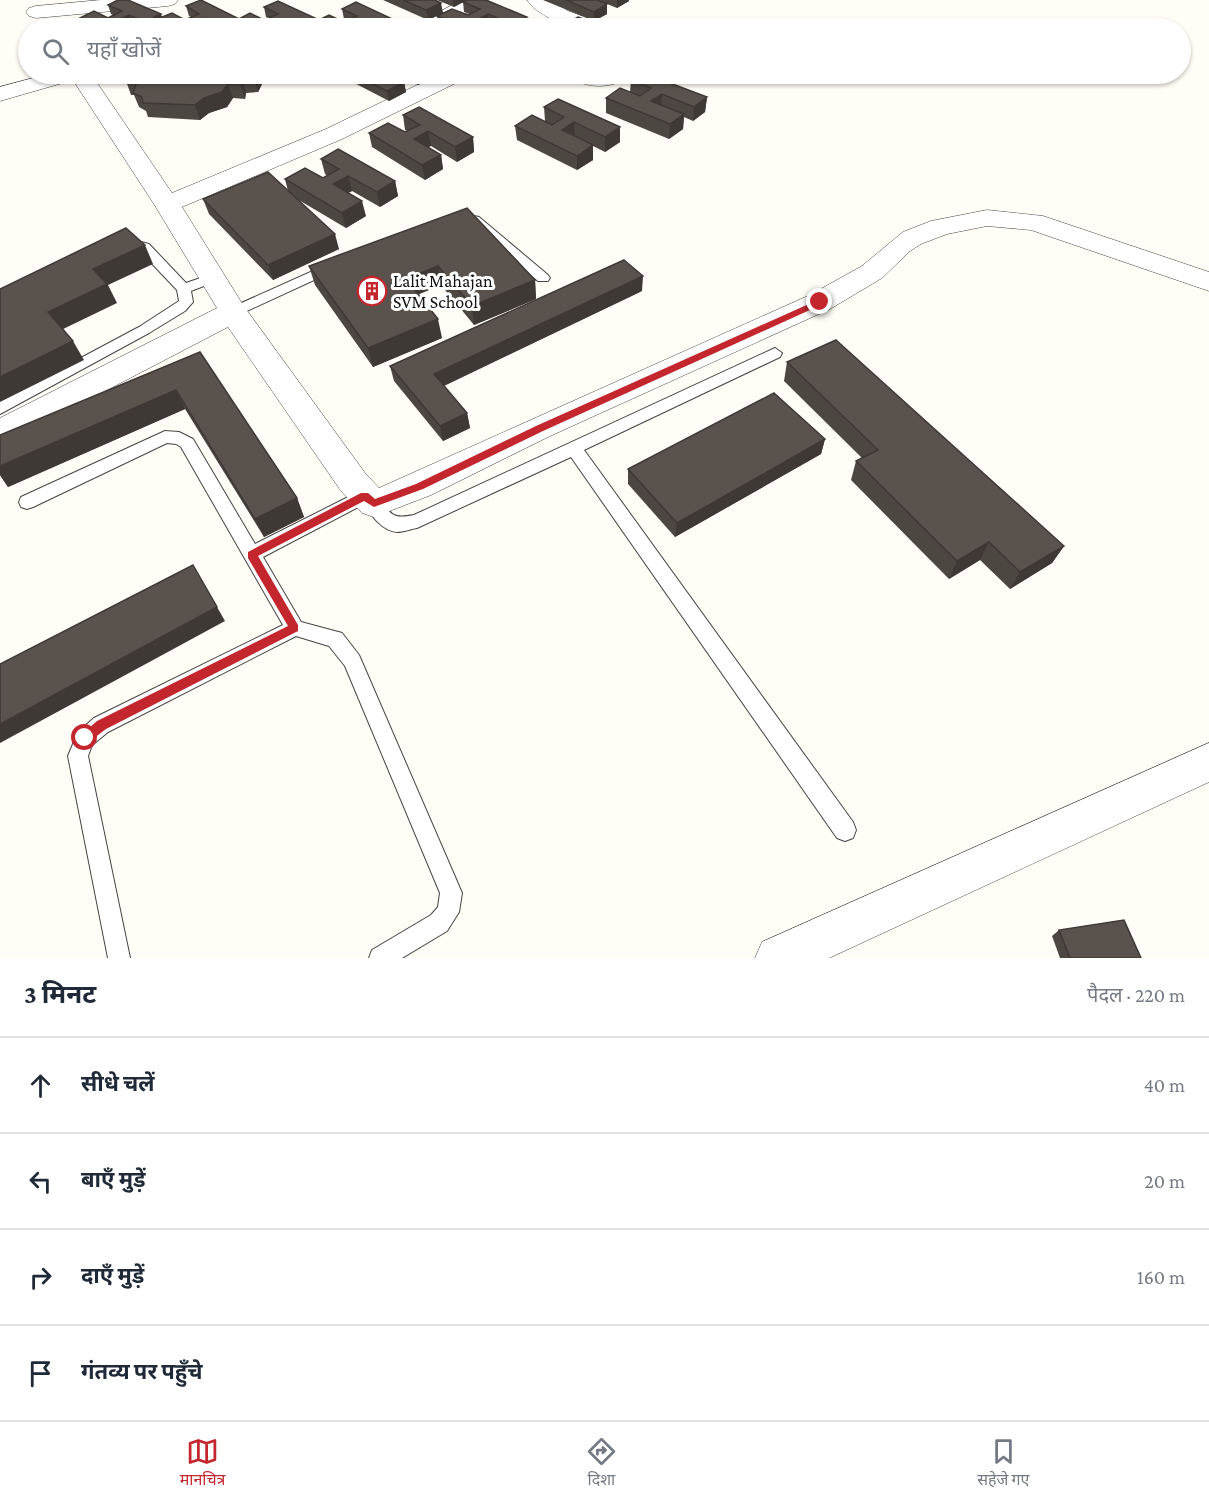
<!DOCTYPE html>
<html lang="hi">
<head>
<meta charset="utf-8">
<style>
	:root { --surface:#fff; --page:#f6f6f7; --text:#1f2937; --muted:#747a83; --line:#e0e1e3; --accent:#c4262e }
	body { margin:0; font-family:"Crimson Pro","Noto Sans Devanagari",serif; background:var(--page); color:var(--text) }
	.stop { position:absolute; width:18px; height:18px; margin:-14px; border:4px solid #c4262e; border-radius:50%; background:#fff }
	.stop.end { background:#c4262e; border-color:#fff; box-shadow:0 2px 6px #0008 }
	.list { margin:0; padding:0; list-style:none }
	h2 { display:flex; justify-content:space-between; align-items:center; height:78px; margin:0; padding:0 24px; font-size:26px }
	h2 small { font-size:20px; font-weight:400; color:var(--muted) }
	.list li { display:grid; grid-template-columns:39px 1fr auto; gap:18px; align-items:center; box-sizing:border-box; height:96px; padding:0 24px; border-top:2px solid var(--line) }
	.list b { display:block; font-size:22px; white-space:nowrap }
	.list em { font-size:20px; font-style:normal; color:var(--muted) }
	.icon { flex:none; width:33px; height:33px; fill:none; stroke:currentColor; stroke-width:2; stroke-linecap:round; stroke-linejoin:round }
	.map { position:relative; flex:none; width:1209px; height:958px; overflow:hidden }
	.search { position:absolute; background:var(--surface); box-shadow:0 2px 4px #0004; left:18px; right:18px; top:18px; height:66px; display:flex; align-items:center; gap:15px; box-sizing:border-box; padding:0 21px; border-radius:33px; color:var(--muted); font-size:22px }
	.sheet { height:462px; background:var(--surface) }
	nav { display:flex; justify-content:space-around; align-items:center; box-sizing:border-box; height:84px; border-top:2px solid var(--line); background:var(--surface); font-size:16px; color:var(--muted) }
	nav a { display:grid; justify-items:center; gap:3px }
	nav .on { color:var(--accent) }
	.map>svg:first-child { display:block }
</style>
</head>
<body>
<div class="map">
<svg width="1209" height="958" viewBox="0 0 1209 958">
	<rect width="100%" height="100%" fill="#fffdf5"/>
	<g fill="none" stroke-linecap="round" stroke-linejoin="round">
		<g stroke="#444" stroke-width="2">
			<g id="lane">
				<path d="M474,216L479,217L548,275L550,278L548,281H538L469,223L468,220Z"/>
				<path d="M129,239L149,244L186,283L212,274L219,278L217,281L191,291L193,302L185,311L149,333L0,414V401L139,327L179,301L177,290L139,250L124,246L122,243Z"/>
				<path d="M333,262L338,263L340,266L338,269L238,315L233,317L226,312L228,309Z"/>
				<path d="M775,348L782,353L780,357L584,450L853,822L856,830L853,838L845,841L837,838L571,457L417,528C411,529 403,532 397,532C383,531 369,515 366,503L263,557L301,622L342,633L359,655L462,893L459,912L447,931L402,958H369L372,950L431,915L438,907L440,893L345,666L329,646L296,636L108,732L92,745L88,756L130,958H108L68,756L78,732L94,718L283,625L181,447L176,444L167,443L33,507L27,509L21,507L19,502L21,497L165,431L179,432L193,439L255,544L364,489L370,491L371,498L380,499C392,516 393,519 414,515Z"/>
			</g>
		</g>
		<g stroke="#444" stroke-width="1">
			<g id="street">
				<path d="M101,0H178L175,4L168,6L36,18L29,16L26,12L29,8L36,6Z"/>
				<path d="M462,0H488L485,4L438,28H413L416,24Z"/>
				<path d="M527,0H551L568,11L604,24L607,28C583,31 542,22 527,0Z"/>
				<path d="M48,74H91L172,193L326,129L440,74H467L464,79L342,139L182,207L243,305L365,473L379,488L810,295L862,266L903,232L931,221L987,210L1043,216L1209,272V291L1031,230L987,226L947,234L921,244L910,251L882,278L830,309L550,436L431,495L374,517L362,513L341,491L228,327L11,440L0,444V418L217,308L154,204L73,80L0,101V87Z"/>
				<path d="M569,74H629C618,90 580,90 569,74Z"/>
				<path d="M1209,743V782L829,958H755L762,942Z"/>
			</g>
		</g>
		<use href="#lane" fill="#fff" fill-rule="evenodd"/>
		<use href="#street" fill="#fff" fill-rule="evenodd"/>
	</g>
	<g fill="#4d4742">
		<path d="M383,0H435L443,13L428,20Z"/>
		<path d="M437,0H467L454,7Z"/>
		<path d="M543,0H629V1L617,8L607,4V14L594,21Z"/>
		<path d="M463,2L527,27L525,28H500L489,24H487L497,28H444L438,26L437,16L468,15L470,14L464,12Z"/>
		<path d="M108,5L162,17L185,20L191,17L189,16L186,6L239,19L264,20L269,18L266,17L264,7L319,20L344,22L348,21L344,19L342,9L403,24L404,28H141L133,25L129,27L132,28H80L76,20L108,18L113,15L111,14Z"/>
		<path d="M565,24L606,28H566Z"/>
		<path d="M132,74H261L263,82L258,92L246,93L245,99L233,98L227,107L209,113L200,120L148,117L146,111L139,107L134,95H131L126,81Z"/>
		<path d="M338,74H392L389,75L404,82L406,92L389,101L339,75Z"/>
		<path d="M394,74H433L434,77L418,85Z"/>
		<path d="M631,80L707,97L705,112L693,121L684,117L683,129L669,139L606,113V98L630,92Z"/>
		<path d="M544,107L620,142L605,152L593,146V160L577,170L517,140L515,126L545,121Z"/>
		<path d="M403,115L473,137L474,152L457,162L431,146L428,147L441,155L443,169L425,180L372,147L369,133L405,132L408,131L405,130Z"/>
		<path d="M321,159L395,181L398,196L380,207L352,191L348,193L366,216L346,228L297,199L339,249L273,280L209,214L203,199L288,191L285,179L323,178L328,176L325,174Z"/>
		<path d="M467,208L535,280L536,299L474,325L441,285L418,294L442,338L373,367L315,285L309,266Z"/>
		<path d="M642,291L444,386L467,413L470,428L443,441L394,381L390,366Z"/>
		<path d="M200,352L297,498L304,517L264,537L185,409L8,487L0,475V435Z"/>
		<path d="M787,362L1064,546L1052,563L1010,589L980,560L949,579L851,480L856,461L862,458L784,381Z"/>
		<path d="M825,439L821,454L675,537L628,484V469Z"/>
		<path d="M1059,930L1141,958H1060L1052,936Z"/>
	</g>
	<g fill="#3f3936">
		<path d="M453,0H467L454,7Z"/>
		<path d="M617,0H629V1L617,8Z"/>
		<path d="M441,3L443,13L428,20L426,10Z"/>
		<path d="M607,4V14L594,21V12Z"/>
		<path d="M161,14L164,23L157,19L160,28H153L152,20L154,17Z"/>
		<path d="M488,14L489,24L479,28L477,20Z"/>
		<path d="M129,15L133,25L125,28L116,21Z"/>
		<path d="M527,17V27L525,28H513V25Z"/>
		<path d="M206,18L209,28H194L193,24Z"/>
		<path d="M285,19L288,28H273L272,25Z"/>
		<path d="M365,21L366,28H353L352,27Z"/>
		<path d="M239,24L240,28H229Z"/>
		<path d="M403,24L404,28H395Z"/>
		<path d="M256,74H261L263,82L258,92L254,78Z"/>
		<path d="M420,74H433L434,77L418,85L417,75Z"/>
		<path d="M242,78L246,93L245,99L240,84Z"/>
		<path d="M404,82L406,92L389,101L387,91Z"/>
		<path d="M228,84L233,98L227,107L209,113L200,120L195,105L204,98Z"/>
		<path d="M662,94L661,108L651,101Z"/>
		<path d="M707,97L705,112L693,121L694,107Z"/>
		<path d="M684,114L683,129L669,139L670,124Z"/>
		<path d="M574,122L575,137L562,130Z"/>
		<path d="M620,127V142L605,152V137Z"/>
		<path d="M428,131L431,146L416,153L414,139Z"/>
		<path d="M473,137L474,152L457,162L455,147Z"/>
		<path d="M593,145V160L577,170V156Z"/>
		<path d="M441,155L443,169L425,180L422,165Z"/>
		<path d="M348,176L352,191L337,199L333,184Z"/>
		<path d="M395,181L398,196L380,207L377,192Z"/>
		<path d="M362,201L366,216L346,228L342,213Z"/>
		<path d="M335,234L339,249L273,280L268,265Z"/>
		<path d="M145,245L153,264L108,285L117,303L59,331L48,312L93,269Z"/>
		<path d="M438,266L441,285L410,298L406,279Z"/>
		<path d="M643,276L642,291L437,389L434,374Z"/>
		<path d="M535,280L536,299L474,325L472,306Z"/>
		<path d="M438,319L442,338L373,367L368,348Z"/>
		<path d="M73,341L84,360L0,402V377Z"/>
		<path d="M176,390L185,409L8,487L0,475V466Z"/>
		<path d="M467,413L470,428L443,441L440,426Z"/>
		<path d="M825,439L821,454L675,537L677,523Z"/>
		<path d="M297,498L304,517L264,537L255,519Z"/>
		<path d="M989,542L980,560L949,579L957,561Z"/>
		<path d="M1064,546L1052,563L1010,589L1020,572Z"/>
		<path d="M217,607L225,621L0,743V724Z"/>
	</g>
	<g fill="#5a524d" stroke="#3f3936" stroke-width="1.5">
		<path d="M118,0H128L161,14L154,17L155,18L152,20L158,22L152,25L129,15L116,21L132,28H96L76,20L94,11L108,18L122,11L108,5Z"/>
		<path d="M201,0L239,19L250,13L264,20L278,14L264,7L278,1L319,20L329,15L344,22L357,16L342,9L356,2L403,24L395,28H381L365,21L352,27L356,28H323L312,23L308,25L312,28H305L285,19L272,25L280,28H248L239,24L229,28H226L206,18L193,24L201,28H174L157,19L172,13L185,20L199,14L186,6Z"/>
		<path d="M403,0H435L441,3L426,10Z"/>
		<path d="M468,0H486L527,17L513,25L488,14L477,20L497,28H464L437,16L452,9L468,15L480,9L463,2Z"/>
		<path d="M566,0H597L607,4L594,12Z"/>
		<path d="M578,17L606,28H577L565,24Z"/>
		<path d="M132,74H256L254,78H242L240,84H228L222,92L204,98L195,105L143,103L142,97L133,93L137,81H126Z"/>
		<path d="M352,74H387L404,82L387,91Z"/>
		<path d="M641,74H646L707,97L694,107L662,94L651,101L684,114L670,124L606,98L620,88L640,96L651,88L631,80Z"/>
		<path d="M558,99L620,127L605,137L574,122L562,130L593,145L577,156L515,126L532,115L552,125L564,117L544,107Z"/>
		<path d="M419,107L473,137L455,147L428,131L414,139L441,155L422,165L369,133L388,123L405,132L420,125L403,115Z"/>
		<path d="M338,149L395,181L377,192L348,176L333,184L362,201L342,213L285,179L305,168L323,178L339,169L321,159Z"/>
		<path d="M268,172L335,234L268,265L203,199Z"/>
		<path d="M467,208L535,280L472,306L438,266L406,279L438,319L368,348L309,266Z"/>
		<path d="M126,228L145,245L93,269L107,284L48,312L73,341L0,377V289Z"/>
		<path d="M624,260L643,276L434,374L467,413L440,426L390,366Z"/>
		<path d="M836,340L1064,546L1020,572L989,542L957,561L856,461L878,450L787,362Z"/>
		<path d="M200,352L297,498L255,519L176,390L0,466V435Z"/>
		<path d="M774,393L825,439L677,523L628,469Z"/>
		<path d="M193,565L217,607L0,724V664Z"/>
		<path d="M1124,920L1141,958H1070L1059,930Z"/>
	</g>
	<path fill="#c4262e" d="M820,299L824,302L823,304L543,431L423,489L374,507L364,501L258,556L298,625V631L106,729L89,742H81V735L97,721L288,626L248,558V552L361,493H368L375,499L416,484L536,426Z"/>
	<defs>
		<g id="building-ring" transform="scale(1.5)"><circle r="9.5" fill="#fff" stroke="#c4262e" stroke-width="1.5"/><path d="M-4-6H4V6H1V3H-1V6H-4ZM-2.5-4.3h1.7v1.8h-1.7ZM.8-4.3h1.7v1.8H.8ZM-2.5-1h1.7V.8h-1.7ZM.8-1h1.7V.8H.8Z" fill="#c4262e"/></g>
	</defs>
	<g fill-rule="evenodd">
		<use href="#building-ring" x="372" y="291"/>
	</g>
	<g text-anchor="middle" stroke-width="6" stroke-linejoin="round" paint-order="stroke">
		<g font-size="18" fill="#111" stroke="#fff" text-anchor="start">
			<text x="393" y="287">Lalit Mahajan<tspan x="393" dy="21">SVM School</tspan></text>
		</g>
	</g>
</svg>
<div class="stop" style="left:85px;top:738px"></div>
<div class="stop end" style="left:820px;top:302px"></div>
<div class="search"><svg class="icon" aria-label="search" viewBox="0 0 24 24"><circle cx="10" cy="10" r="6"/><path d="M15 15l6 6"/></svg>यहाँ खोजें</div>
</div>
<section class="sheet">
<h2>3 मिनट<small>पैदल · 220 m</small></h2>
<ul class="list">
<li><svg class="icon" aria-label="ahead" viewBox="0 0 24 24"><path d="M12 20V5M6 11l6-6 6 6"/></svg><div><b>सीधे चलें</b></div><em>40 m</em></li>
<li><svg class="icon" aria-label="left" viewBox="0 0 24 24"><path d="M17 20v-9H6M10 6l-5 5 5 5"/></svg><div><b>बाएँ मुड़ें</b></div><em>20 m</em></li>
<li><svg class="icon" aria-label="right" viewBox="0 0 24 24"><path d="M7 20v-9h11M14 6l5 5-5 5"/></svg><div><b>दाएँ मुड़ें</b></div><em>160 m</em></li>
<li><svg class="icon" aria-label="arrive" viewBox="0 0 24 24"><path d="M6 21V4h12l-3 4 3 4H6"/></svg><div><b>गंतव्य पर पहुँचे</b></div></li>
</ul>
</section>
<nav>
<a class="on"><svg class="icon" aria-label="map" viewBox="0 0 24 24"><path d="M3 6l6-2 6 2 6-2v14l-6 2-6-2-6 2zM9 4v14M15 6v14"/></svg>मानचित्र</a>
<a><svg class="icon" aria-label="directions" viewBox="0 0 24 24"><path d="M12 3l9 9-9 9-9-9zM9 14v-3h6M13 9l2 2-2 2"/></svg>दिशा</a>
<a><svg class="icon" aria-label="saved" viewBox="0 0 24 24"><path d="M7 4h10v16l-5-4-5 4z"/></svg>सहेजे गए</a>
</nav>
</body>
</html>
